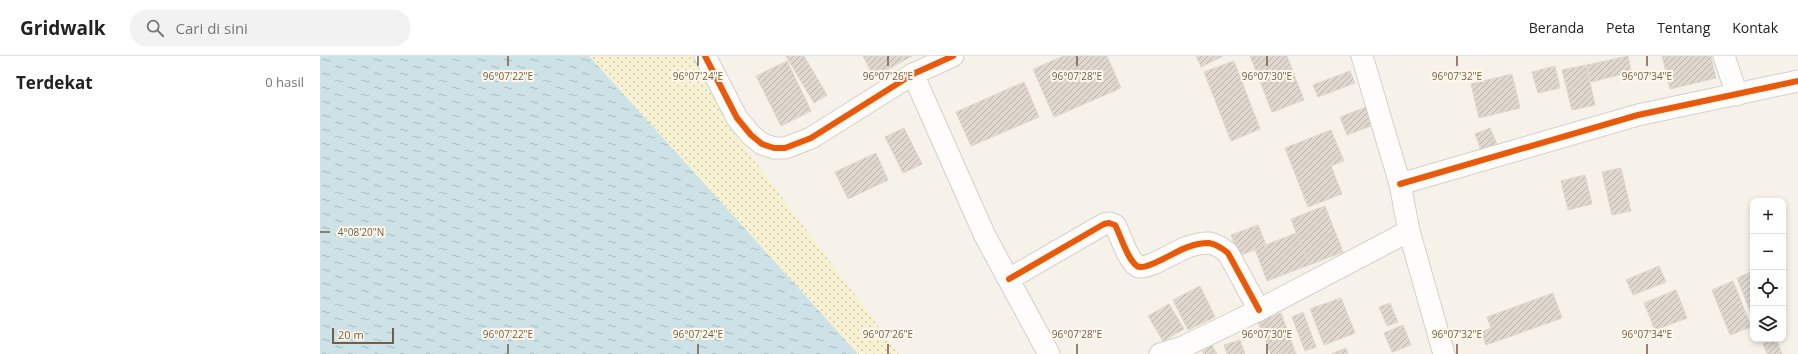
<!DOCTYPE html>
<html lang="id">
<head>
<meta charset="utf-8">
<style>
	:root { --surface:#fff; --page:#f2f2f2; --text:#222; --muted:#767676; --line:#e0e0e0 }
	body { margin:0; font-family:"Open Sans",sans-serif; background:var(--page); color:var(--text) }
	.controls { position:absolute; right:12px; bottom:12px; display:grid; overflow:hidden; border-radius:8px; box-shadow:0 2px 6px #0003 }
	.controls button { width:36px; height:36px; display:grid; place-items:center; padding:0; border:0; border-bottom:1px solid var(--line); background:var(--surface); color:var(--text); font:20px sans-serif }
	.scale { position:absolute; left:12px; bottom:10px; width:62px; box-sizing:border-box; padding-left:4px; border:2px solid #735d4b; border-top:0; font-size:11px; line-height:14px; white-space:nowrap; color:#735d4b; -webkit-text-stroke:3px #fef8eb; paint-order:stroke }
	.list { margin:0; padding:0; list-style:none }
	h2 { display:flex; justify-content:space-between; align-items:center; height:52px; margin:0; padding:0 16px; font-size:17px }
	h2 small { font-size:13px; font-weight:400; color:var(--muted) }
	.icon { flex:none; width:22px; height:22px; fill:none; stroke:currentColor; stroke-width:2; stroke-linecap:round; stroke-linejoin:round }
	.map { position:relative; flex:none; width:1478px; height:298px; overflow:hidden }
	header { display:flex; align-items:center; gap:24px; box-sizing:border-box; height:56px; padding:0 20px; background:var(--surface); border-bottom:1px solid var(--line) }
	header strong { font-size:19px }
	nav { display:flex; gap:22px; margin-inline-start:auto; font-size:14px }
	.search { width:280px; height:36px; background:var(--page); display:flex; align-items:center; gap:10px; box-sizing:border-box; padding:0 14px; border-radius:16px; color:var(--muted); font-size:15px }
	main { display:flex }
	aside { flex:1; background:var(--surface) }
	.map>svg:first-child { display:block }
</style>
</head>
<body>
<header>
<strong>Gridwalk</strong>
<div class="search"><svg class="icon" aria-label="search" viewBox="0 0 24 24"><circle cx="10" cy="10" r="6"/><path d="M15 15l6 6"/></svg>Cari di sini</div>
<nav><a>Beranda</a><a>Peta</a><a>Tentang</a><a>Kontak</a></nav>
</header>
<main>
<aside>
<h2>Terdekat<small>0 hasil</small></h2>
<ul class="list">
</ul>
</aside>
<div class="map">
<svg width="1478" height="298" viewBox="0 0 1478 298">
	<defs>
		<pattern id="sand-dots" width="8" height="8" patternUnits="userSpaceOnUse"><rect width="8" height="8" fill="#f8f2d3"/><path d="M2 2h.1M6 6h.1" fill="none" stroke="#cdc7ad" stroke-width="1.8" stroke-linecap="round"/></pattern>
		<pattern id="water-ripples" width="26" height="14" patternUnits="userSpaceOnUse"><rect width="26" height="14" fill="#cce2e6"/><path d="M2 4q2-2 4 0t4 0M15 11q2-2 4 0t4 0" fill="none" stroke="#aababc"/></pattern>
		<pattern id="building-hatch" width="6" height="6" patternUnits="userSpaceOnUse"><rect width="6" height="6" fill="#e0d8cf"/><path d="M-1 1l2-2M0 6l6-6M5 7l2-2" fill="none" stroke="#bab2aa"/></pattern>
	</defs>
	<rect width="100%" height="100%" fill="#f6f2ea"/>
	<path fill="url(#sand-dots)" d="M269,0H379L404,64L579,298H538Z"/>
	<path fill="url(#water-ripples)" d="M0,0H269L538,298H0Z"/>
	<g fill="url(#building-hatch)" stroke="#dfd6cc">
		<path d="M466,0H484L507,39L494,47Z"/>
		<path d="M543,0H592L554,21Z"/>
		<path d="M744,0H787L801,32L734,61L713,13Z"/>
		<path d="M876,0H903L881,11Z"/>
		<path d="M930,0H967L984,44L952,56Z"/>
		<path d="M1308,0L1311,16L1271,26L1267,9Z"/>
		<path d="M1342,0H1391L1396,22L1350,33Z"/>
		<path d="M467,5L491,55L461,70L436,20Z"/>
		<path d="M914,5L940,73L911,85L884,16Z"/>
		<path d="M1266,9L1275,49L1252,54L1242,14Z"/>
		<path d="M1235,10L1240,32L1218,37L1212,16Z"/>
		<path d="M1030,15L1035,27L998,41L993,29Z"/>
		<path d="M1192,18L1200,52L1159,62L1151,28Z"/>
		<path d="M704,26L719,61L651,90L636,56Z"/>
		<path d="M1049,50L1056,68L1027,79L1020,61Z"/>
		<path d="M584,72L602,108L583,117L565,81Z"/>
		<path d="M1170,72L1177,88L1161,94L1155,78Z"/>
		<path d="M1011,74L1024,105L1011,110L1022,138L988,151L965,92Z"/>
		<path d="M556,97L568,124L528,143L515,116Z"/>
		<path d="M1301,112L1311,155L1292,159L1282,116Z"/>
		<path d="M1265,119L1272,148L1248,154L1241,125Z"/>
		<path d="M1005,150L1023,196L989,209L971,163Z"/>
		<path d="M938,169L946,189L919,200L911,179Z"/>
		<path d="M977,177L989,209L947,225L935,193Z"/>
		<path d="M1339,210L1346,226L1313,239L1306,224Z"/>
		<path d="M1433,215V262L1417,222Z"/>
		<path d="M1413,225L1431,271L1410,279L1392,234Z"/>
		<path d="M880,230L895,261L868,274L853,244Z"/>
		<path d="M1356,234L1367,262L1335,274L1324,247Z"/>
		<path d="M1233,237L1242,262L1166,289L1161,276L1171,272L1167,261Z"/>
		<path d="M1021,242L1035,277L1004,289L990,253Z"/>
		<path d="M1070,247L1078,266L1067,270L1059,251Z"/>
		<path d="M849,248L864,273L843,285L828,260Z"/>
		<path d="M983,256L996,291L985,295L972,261Z"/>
		<path d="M961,257L976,298H951L938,266Z"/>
		<path d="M1083,269L1091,289L1072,296L1064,277Z"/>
		<path d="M1454,283H1456L1462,298H1447L1443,288Z"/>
		<path d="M920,284L925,298H907L904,289Z"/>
		<path d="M892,289L897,298H884L882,295Z"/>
		<path d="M1026,292L1028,298H1011Z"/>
	</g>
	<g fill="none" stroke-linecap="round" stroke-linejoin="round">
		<g stroke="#d5cfc8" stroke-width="23">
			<g id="street">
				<path d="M385,0L417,62L431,79L442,88L454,92H465L491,82L593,18L633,0"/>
				<path d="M1042,0L1080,128L1089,175L1124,298"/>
				<path d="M1404,0L1417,39"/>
				<path d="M593,18L665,180L729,298"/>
				<path d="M1080,128L1318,59L1478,25"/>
				<path d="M689,223L784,168L789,167L795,169C801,180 807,203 817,210C825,216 857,194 868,191C873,189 883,187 889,187C896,188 902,192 908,197L939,254"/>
				<path d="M840,298L863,291L939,254L1089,175"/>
			</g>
		</g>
		<use href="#street" stroke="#fefdfc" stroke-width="21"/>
		<g stroke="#fef8eb" stroke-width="8">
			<g id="cycleway">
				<path d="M385,0L417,62L431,79L442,88L454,92H465L491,82L593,18L633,0"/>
				<path d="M1080,128L1318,59L1478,25"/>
				<path d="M689,223L784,168L789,167L795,169C801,180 807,203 817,210C825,216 857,194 868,191C873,189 883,187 889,187C896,188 902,192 908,197L939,254"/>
			</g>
		</g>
		<use href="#cycleway" stroke="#e8590c" stroke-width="6"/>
	</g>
	<path fill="none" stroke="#735d4b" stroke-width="1.5" d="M188,0V10M378,0V10M568,0V10M757,0V10M947,0V10M1137,0V10M1327,0V10M0,176H10M188,288V298M378,288V298M568,288V298M757,288V298M947,288V298M1137,288V298M1327,288V298"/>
	<g font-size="10" text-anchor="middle" fill="#735d4b" stroke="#fef8eb" stroke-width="4" stroke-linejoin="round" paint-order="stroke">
		<text x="188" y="24">96°07'22"E</text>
		<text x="378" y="24">96°07'24"E</text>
		<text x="568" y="24">96°07'26"E</text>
		<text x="757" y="24">96°07'28"E</text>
		<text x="947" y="24">96°07'30"E</text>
		<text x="1137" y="24">96°07'32"E</text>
		<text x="1327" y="24">96°07'34"E</text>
		<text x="41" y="180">4°08'20"N</text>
		<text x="188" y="282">96°07'22"E</text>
		<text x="378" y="282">96°07'24"E</text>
		<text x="568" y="282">96°07'26"E</text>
		<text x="757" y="282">96°07'28"E</text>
		<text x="947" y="282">96°07'30"E</text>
		<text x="1137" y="282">96°07'32"E</text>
		<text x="1327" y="282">96°07'34"E</text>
	</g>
</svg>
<div class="controls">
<button>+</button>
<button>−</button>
<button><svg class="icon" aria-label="locate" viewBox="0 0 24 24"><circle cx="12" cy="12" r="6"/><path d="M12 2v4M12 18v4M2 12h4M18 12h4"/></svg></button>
<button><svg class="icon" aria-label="layers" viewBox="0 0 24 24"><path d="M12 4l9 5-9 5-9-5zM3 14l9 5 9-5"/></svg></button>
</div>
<div class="scale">20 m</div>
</div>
</main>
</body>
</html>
